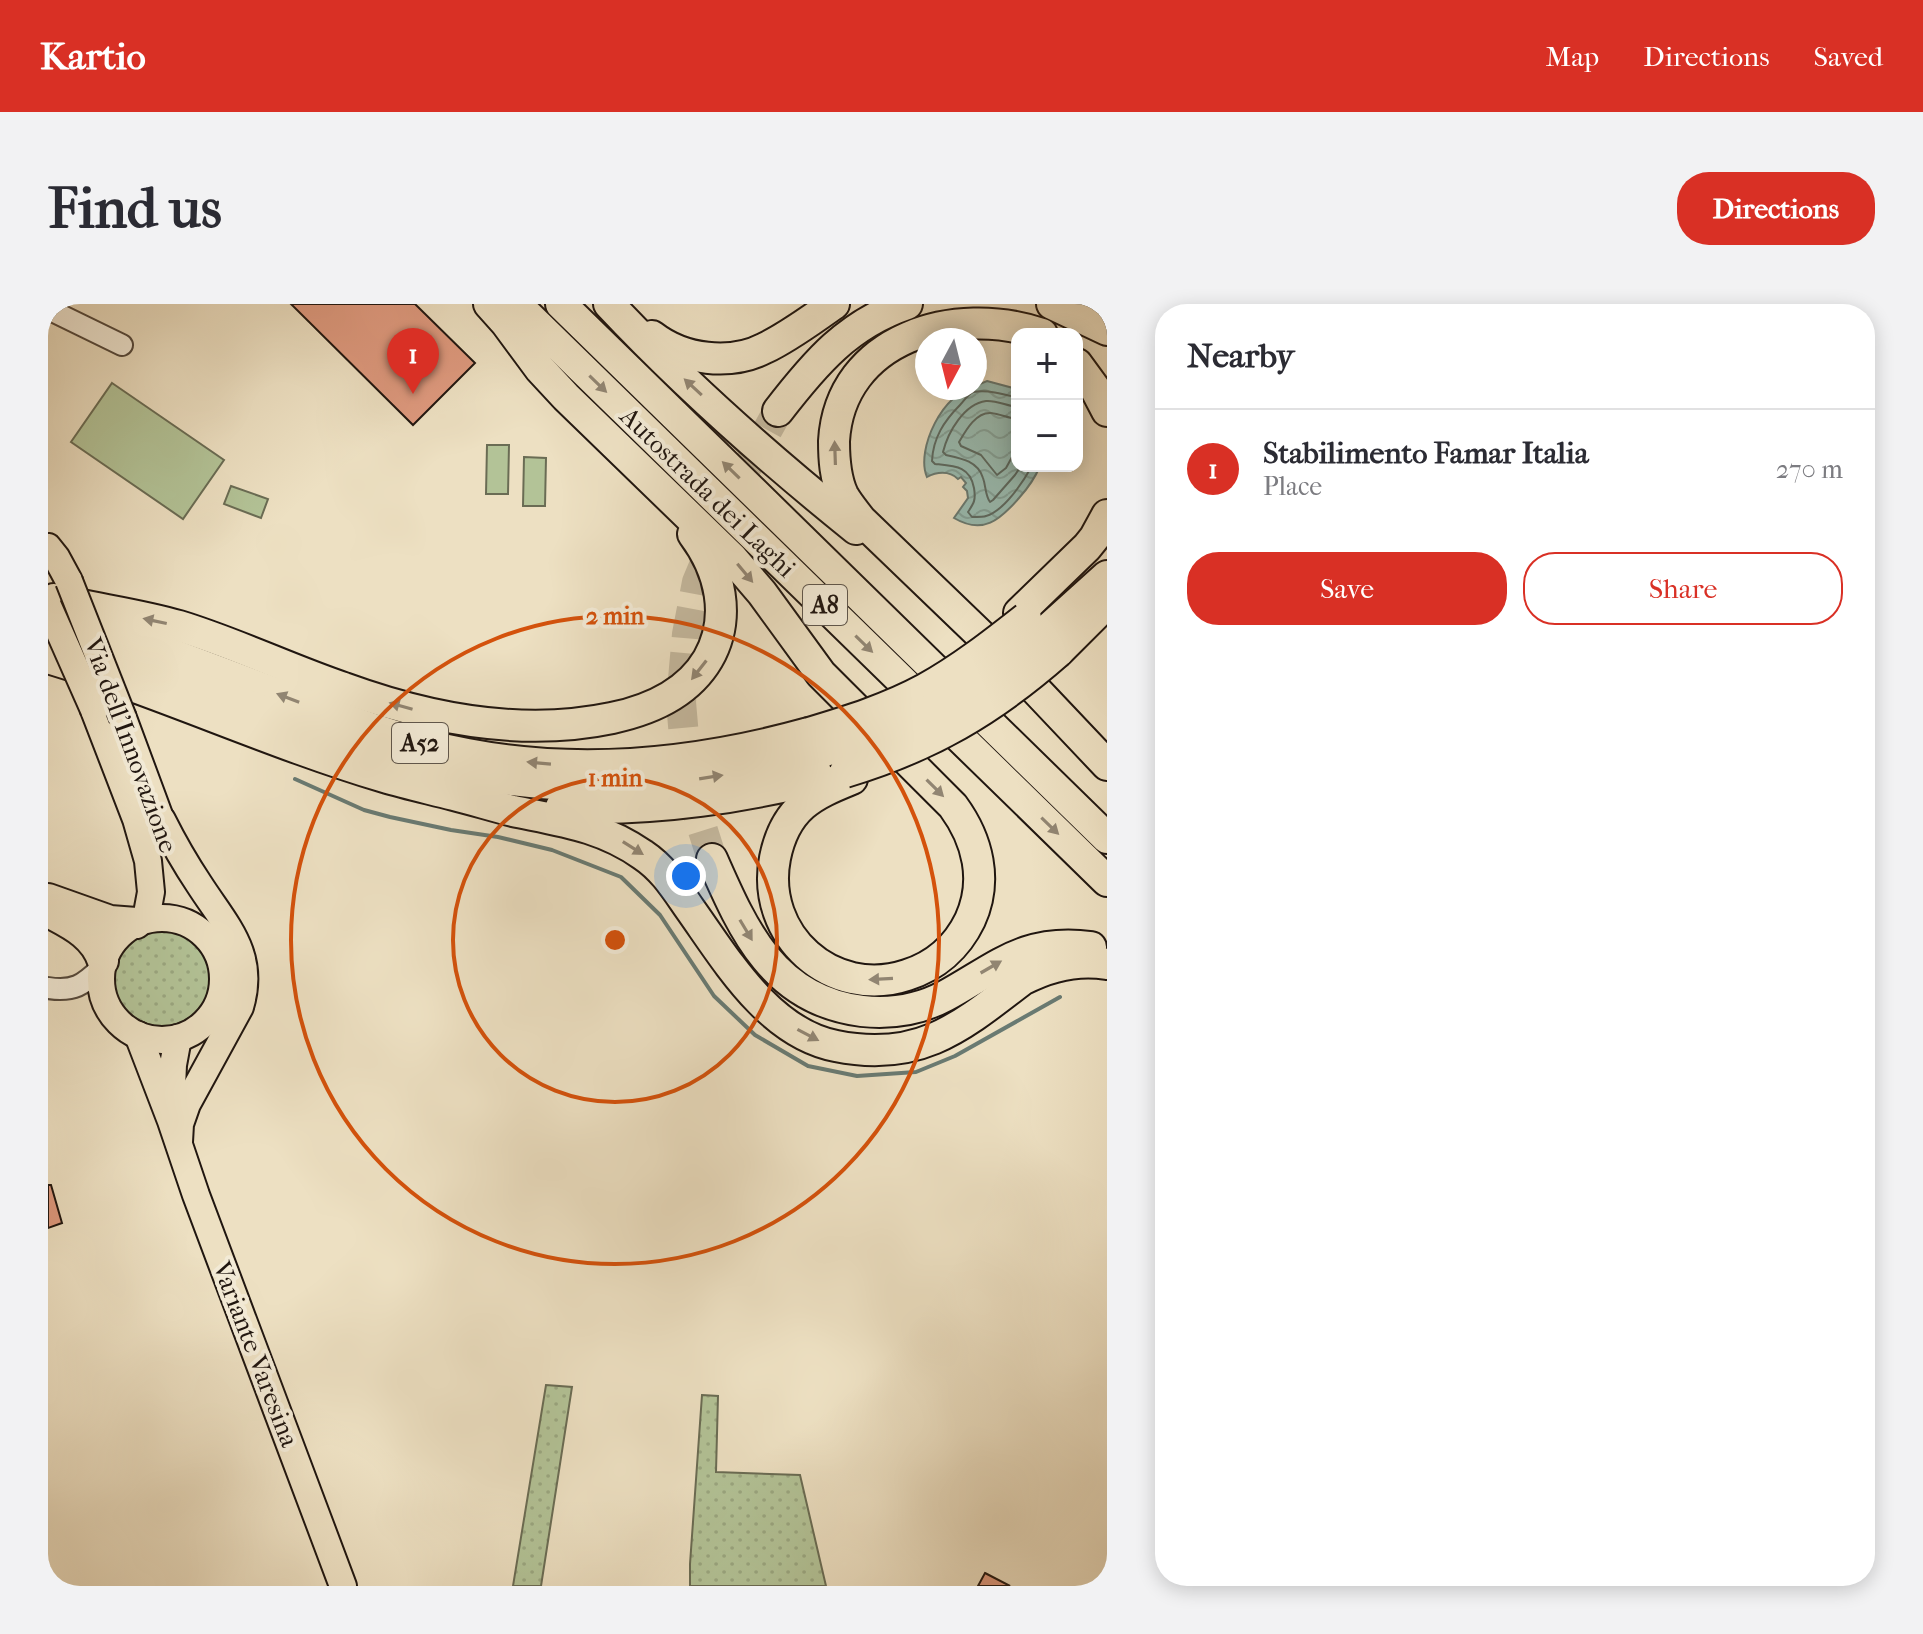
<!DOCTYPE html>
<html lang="en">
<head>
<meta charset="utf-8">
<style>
	:root { --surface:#fff; --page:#f2f2f3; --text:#2b2b33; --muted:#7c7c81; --line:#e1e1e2; --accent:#d93025 }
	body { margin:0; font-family:"IM FELL French Canon",serif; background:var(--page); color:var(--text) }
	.controls { position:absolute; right:24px; top:24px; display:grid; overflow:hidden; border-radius:16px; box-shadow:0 4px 20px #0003 }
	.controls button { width:72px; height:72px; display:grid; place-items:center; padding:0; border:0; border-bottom:2px solid var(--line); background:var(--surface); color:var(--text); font:40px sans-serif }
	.compass { position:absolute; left:867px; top:24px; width:72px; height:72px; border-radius:50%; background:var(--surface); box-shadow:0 4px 20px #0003; rotate:187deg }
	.you { position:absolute; left:638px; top:572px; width:28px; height:28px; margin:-20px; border:6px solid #fff; border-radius:50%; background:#1a73e8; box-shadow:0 0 0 12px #1a73e833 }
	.badge { display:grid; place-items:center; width:52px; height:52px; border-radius:50%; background:var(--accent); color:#fff; font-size:26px; font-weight:700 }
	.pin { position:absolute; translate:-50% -66px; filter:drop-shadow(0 2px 4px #0008) }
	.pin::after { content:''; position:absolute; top:42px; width:28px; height:24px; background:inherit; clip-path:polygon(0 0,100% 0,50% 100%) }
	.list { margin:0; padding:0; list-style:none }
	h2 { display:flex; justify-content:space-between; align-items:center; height:104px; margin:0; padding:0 32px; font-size:34px }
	h2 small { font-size:26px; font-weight:400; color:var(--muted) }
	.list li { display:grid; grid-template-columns:52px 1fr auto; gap:24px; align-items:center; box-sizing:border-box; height:120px; padding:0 32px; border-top:2px solid var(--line) }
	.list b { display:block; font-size:30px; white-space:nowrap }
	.list p { margin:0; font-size:26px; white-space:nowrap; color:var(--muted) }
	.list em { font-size:26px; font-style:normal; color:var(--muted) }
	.actions { display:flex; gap:16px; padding:24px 32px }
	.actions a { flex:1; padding:18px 0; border:2px solid var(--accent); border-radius:32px; text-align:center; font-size:28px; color:var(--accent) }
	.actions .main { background:var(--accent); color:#fff }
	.map { position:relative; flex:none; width:1059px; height:1282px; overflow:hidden; border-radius:32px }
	header { display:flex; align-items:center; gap:48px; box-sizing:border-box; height:112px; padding:0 40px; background:var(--accent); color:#fff }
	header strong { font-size:38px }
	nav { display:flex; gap:44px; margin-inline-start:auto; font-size:28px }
	.intro { display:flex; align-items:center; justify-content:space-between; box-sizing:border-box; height:192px; padding:0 48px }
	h1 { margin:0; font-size:56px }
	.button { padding:20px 36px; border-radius:32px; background:var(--accent); color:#fff; font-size:28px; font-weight:700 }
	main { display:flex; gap:48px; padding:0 48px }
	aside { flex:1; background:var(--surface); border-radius:32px; box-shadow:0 4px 20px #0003 }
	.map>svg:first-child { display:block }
</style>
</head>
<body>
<header>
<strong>Kartio</strong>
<nav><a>Map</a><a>Directions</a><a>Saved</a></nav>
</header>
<div class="intro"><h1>Find us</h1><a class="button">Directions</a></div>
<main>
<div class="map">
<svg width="1059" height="1282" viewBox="0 0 1059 1282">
	<defs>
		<pattern id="grass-dots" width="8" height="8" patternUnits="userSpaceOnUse" patternTransform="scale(2)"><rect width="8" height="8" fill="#b3c397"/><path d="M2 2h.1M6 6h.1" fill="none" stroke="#9aa781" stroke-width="1.8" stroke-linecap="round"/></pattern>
		<pattern id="water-waves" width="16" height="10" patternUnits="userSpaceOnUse" patternTransform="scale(2)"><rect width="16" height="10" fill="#99bdb3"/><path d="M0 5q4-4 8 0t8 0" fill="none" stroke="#84a299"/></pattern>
	</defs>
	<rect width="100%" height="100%" fill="#ede0c2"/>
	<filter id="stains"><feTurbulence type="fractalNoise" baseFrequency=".0025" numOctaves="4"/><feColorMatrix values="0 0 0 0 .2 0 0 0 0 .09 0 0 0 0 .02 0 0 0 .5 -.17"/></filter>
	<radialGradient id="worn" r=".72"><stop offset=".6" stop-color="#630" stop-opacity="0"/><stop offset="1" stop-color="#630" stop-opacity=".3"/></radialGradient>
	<g fill="url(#grass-dots)" stroke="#6a6c54" stroke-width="2">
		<circle cx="114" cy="673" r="49"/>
		<path d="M498,1081L524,1083L493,1282H465Z"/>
		<path d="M654,1091L670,1092L668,1168L752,1171L778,1282H642V1260Z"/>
	</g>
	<g fill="#b3c397" stroke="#6a6c54" stroke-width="2">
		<path d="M64,79L176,156L135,215L23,138Z"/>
		<path d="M439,141H461L460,190H438Z"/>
		<path d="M476,153L498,154L497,202H475Z"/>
		<path d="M183,182L220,195L213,214L176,200Z"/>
	</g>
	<path fill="url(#water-waves)" stroke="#697a72" stroke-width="2" d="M939,77L965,84L969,87V162H992C987,174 980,184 971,194C952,216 935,231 906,214L920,194L919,187L915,183L918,179L913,173L910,175C901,166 888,168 879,173C867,146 896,86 927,84V82Z"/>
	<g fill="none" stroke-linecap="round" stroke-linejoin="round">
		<g stroke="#5c6a62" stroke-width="2">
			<path d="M969,93C954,91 941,85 925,88C920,90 916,97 912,101C896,117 885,134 884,157L887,160C907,162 922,162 926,184C928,196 926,199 920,208L924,213C926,213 936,213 938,212C956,207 975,178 984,162"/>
			<path d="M969,103C959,102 948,96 938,97C916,100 900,128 895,148L898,151C912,154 930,157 935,174C938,182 937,191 942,198L945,196L967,171L973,162"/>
			<path d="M969,115C960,114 952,110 943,109C928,108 918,126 911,138L913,142L933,151L949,171L958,164L969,144"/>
		</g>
		<path stroke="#697a72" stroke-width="4" d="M247,475L316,506L342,513L403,526L450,533L504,546L573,573L612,611L666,692L707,731L760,762L809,772L868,768L907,752L1012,693"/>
	</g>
	<g fill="#de997e" stroke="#201610" stroke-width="2">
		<path d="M243,0H367L427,59L365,121Z"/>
		<path d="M0,881H3L14,919L0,924Z"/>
		<path d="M937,1269L962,1282H930Z"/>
	</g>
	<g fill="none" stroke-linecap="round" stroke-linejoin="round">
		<path stroke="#c4b89e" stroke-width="30" stroke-dasharray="30 15" stroke-linecap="butt" d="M664,555L640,479L633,398L639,330L649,278L668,233L694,172L730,107"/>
		<g stroke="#53483c" stroke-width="24">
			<g id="minor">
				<path d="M0,5L74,41"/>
				<path d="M0,684C26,688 35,681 53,664"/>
			</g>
		</g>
		<g stroke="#201610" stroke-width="30">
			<g id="major">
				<path d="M0,243L8,253L21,277"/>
				<path d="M46,406L88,515L100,557L103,588L98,615"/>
				<path d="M75,414L118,530"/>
				<path d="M114,516C125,538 137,559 151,580C178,622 208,650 192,703L139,800L132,820L131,838"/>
				<circle cx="114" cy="675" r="61"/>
				<path d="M90,731L123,817L148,891L295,1282"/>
				<path d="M123,805L125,761L130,734"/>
			</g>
		</g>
		<g stroke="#201610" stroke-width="34">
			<g id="highway">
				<path d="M441,0L458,19L492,65L518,93L684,254L714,289L773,370L905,502C930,536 940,577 922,616C909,643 887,662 859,671C784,696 712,631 727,554C731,534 740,514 755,501C769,489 787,482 804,475"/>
				<path d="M468,0L1059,577"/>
				<path d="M513,0L1059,534"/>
				<path d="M561,0C637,81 721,155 808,225"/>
				<path d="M1004,0L1059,26"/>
				<path d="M994,30C907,0 792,34 786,137C786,155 787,174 795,191C800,200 807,208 813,216L970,367L1059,461"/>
				<path d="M604,32C635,56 682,62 717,44C742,32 764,15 786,0"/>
				<path d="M1029,60L1048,86L1059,107"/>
				<path d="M730,107C767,59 800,20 859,0"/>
				<path d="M6,295C47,305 90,310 131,322C187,339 240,365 296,384C381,415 474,433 564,414C602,406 640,389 660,355C684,313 672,266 645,230"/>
				<path d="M971,309L1039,243L1047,233L1059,211"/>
				<path d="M30,317C99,340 167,366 235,392C295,415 356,438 419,450C534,472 649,460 761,429"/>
				<path d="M998,327L1059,272"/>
				<path d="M29,341L349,454C466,484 581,492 700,467C726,461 752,454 777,447"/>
				<path d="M1010,348L1059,299"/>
				<path d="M0,354C114,388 222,439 336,473C359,480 383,485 406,491C426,496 445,502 465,507C513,517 554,522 595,551C616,565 628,585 642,605C679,657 721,729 788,742C871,759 913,723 974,676C1001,662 1029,655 1059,660"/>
				<path d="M513,503C607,508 699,493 790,470"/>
				<path d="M664,555C696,628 726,696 814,707C843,710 871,706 897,692C950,663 977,634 1043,643"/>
				<path d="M0,595L62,617L88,619"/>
				<path d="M6,611C27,622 47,633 55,657"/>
			</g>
		</g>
		<use href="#minor" stroke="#f3ebd7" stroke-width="20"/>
		<use href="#major" stroke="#ede0c2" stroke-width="26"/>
		<use href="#highway" stroke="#ede0c2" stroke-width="30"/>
		<g stroke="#201610" stroke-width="30" stroke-linecap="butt">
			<g id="major-bridge">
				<path d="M21,277L75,414"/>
				<path d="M0,302L46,406"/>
			</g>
		</g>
		<g stroke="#201610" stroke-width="34" stroke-linecap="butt">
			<g id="highway-bridge">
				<path d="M761,429C801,417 840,405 877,385C913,365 945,340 978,314"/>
				<path d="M777,447C793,442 809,439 825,433C889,408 945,370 998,327"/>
				<path d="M797,468C881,443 944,406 1010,348"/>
			</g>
		</g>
		<use href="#major-bridge" stroke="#ede0c2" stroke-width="26"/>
		<use href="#highway-bridge" stroke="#ede0c2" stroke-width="30"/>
	</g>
	<defs><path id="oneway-solid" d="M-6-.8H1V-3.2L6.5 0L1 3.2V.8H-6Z" transform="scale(2)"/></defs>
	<g fill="#918572">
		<use href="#oneway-solid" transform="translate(550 80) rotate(44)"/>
		<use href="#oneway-solid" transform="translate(645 83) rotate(-137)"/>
		<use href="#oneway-solid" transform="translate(787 149) rotate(-92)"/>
		<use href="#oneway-solid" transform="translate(683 166) rotate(-136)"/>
		<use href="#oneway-solid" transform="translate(697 269) rotate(50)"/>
		<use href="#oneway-solid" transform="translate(107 317) rotate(-168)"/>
		<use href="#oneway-solid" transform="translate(816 340) rotate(44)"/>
		<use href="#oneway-solid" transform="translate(651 366) rotate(128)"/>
		<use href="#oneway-solid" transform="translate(240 394) rotate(-159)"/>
		<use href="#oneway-solid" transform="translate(353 402) rotate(-164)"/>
		<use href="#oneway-solid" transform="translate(491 459) rotate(-175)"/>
		<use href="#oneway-solid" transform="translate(663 473) rotate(-9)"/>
		<use href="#oneway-solid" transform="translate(887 484) rotate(45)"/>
		<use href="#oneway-solid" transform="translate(1002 522) rotate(44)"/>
		<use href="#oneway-solid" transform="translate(585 544) rotate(32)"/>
		<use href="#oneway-solid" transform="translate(698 626) rotate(59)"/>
		<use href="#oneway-solid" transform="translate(943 663) rotate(-30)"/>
		<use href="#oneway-solid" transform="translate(833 675) rotate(177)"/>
		<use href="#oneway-solid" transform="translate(760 731) rotate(28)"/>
	</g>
	<g fill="none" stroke="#d4520c" stroke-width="4">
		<circle cx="567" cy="636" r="162"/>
		<circle cx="567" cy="636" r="324"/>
	</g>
	<g text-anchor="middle" stroke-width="8" stroke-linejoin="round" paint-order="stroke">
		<g fill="#f3ebd7" stroke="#5f564c" stroke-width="2">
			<rect x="755" y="281" width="44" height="40" rx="6"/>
			<rect x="344" y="419" width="56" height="40" rx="6"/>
		</g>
		<g font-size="24" font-weight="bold" fill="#201610">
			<text x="777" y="309">A8</text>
			<text x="372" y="447">A52</text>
		</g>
		<g font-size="26" fill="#201610" stroke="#f3ebd7">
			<text transform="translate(660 188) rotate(44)" y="9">Autostrada dei Laghi</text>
			<text transform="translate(83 441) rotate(70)" y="9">Via dell'Innovazione</text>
			<text transform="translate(208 1050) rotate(69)" y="9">Variante Varesina</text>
		</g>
	</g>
	<circle cx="567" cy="636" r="12" fill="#d4520c" stroke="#f3ebd7" stroke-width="4"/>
	<g font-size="24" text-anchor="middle" font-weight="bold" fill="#d4520c" stroke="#f3ebd7" stroke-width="8" stroke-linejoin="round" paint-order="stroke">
		<text x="567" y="320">2 min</text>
		<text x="567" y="482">1 min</text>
	</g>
	<rect width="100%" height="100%" filter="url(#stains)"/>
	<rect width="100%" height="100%" fill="url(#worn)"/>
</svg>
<div class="controls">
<button>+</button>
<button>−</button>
</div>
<svg class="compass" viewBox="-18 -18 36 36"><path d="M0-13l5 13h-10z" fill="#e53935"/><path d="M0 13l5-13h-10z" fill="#7c7c81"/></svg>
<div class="you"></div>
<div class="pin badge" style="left:365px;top:90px">1</div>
</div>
<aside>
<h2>Nearby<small></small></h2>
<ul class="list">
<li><span class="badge">1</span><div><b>Stabilimento Famar Italia</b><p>Place</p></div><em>270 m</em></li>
</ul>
<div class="actions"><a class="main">Save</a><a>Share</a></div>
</aside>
</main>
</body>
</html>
